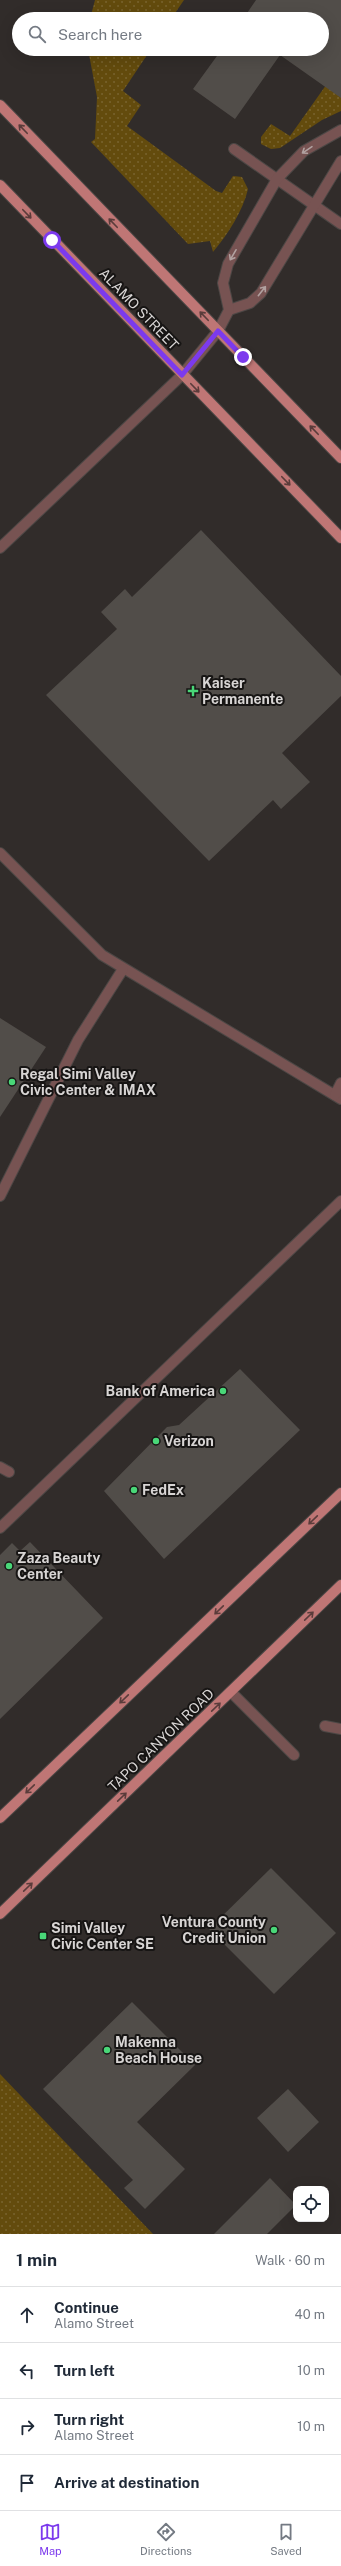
<!DOCTYPE html>
<html lang="en">
<head>
<meta charset="utf-8">
<style>
	:root { --surface:#fff; --page:#f6f6f7; --text:#1f2937; --muted:#747a83; --line:#e0e1e3; --accent:#7c3aed }
	body { margin:0; font-family:"Public Sans",sans-serif; background:var(--page); color:var(--text) }
	.controls { position:absolute; right:12px; bottom:12px; display:grid; overflow:hidden; border-radius:8px; box-shadow:0 4px 16px #0002 }
	.controls button { width:36px; height:36px; display:grid; place-items:center; padding:0; border:0; border-bottom:1px solid var(--line); background:var(--surface); color:var(--text); font:20px sans-serif }
	.stop { position:absolute; width:12px; height:12px; margin:-9px; border:3px solid #7c3aed; border-radius:50%; background:#fff }
	.stop.end { background:#7c3aed; border-color:#fff; box-shadow:0 1px 4px #0008 }
	.list { margin:0; padding:0; list-style:none }
	h2 { display:flex; justify-content:space-between; align-items:center; height:52px; margin:0; padding:0 16px; font-size:17px }
	h2 small { font-size:13px; font-weight:400; color:var(--muted) }
	.list li { display:grid; grid-template-columns:26px 1fr auto; gap:12px; align-items:center; box-sizing:border-box; height:56px; padding:0 16px; border-top:1px solid var(--line) }
	.list b { display:block; font-size:15px; white-space:nowrap }
	.list p { margin:0; font-size:13px; white-space:nowrap; color:var(--muted) }
	.list em { font-size:13px; font-style:normal; color:var(--muted) }
	.icon { flex:none; width:22px; height:22px; fill:none; stroke:currentColor; stroke-width:2; stroke-linecap:round; stroke-linejoin:round }
	.map { position:relative; flex:none; width:341px; height:2234px; overflow:hidden }
	.search { position:absolute; background:var(--surface); box-shadow:0 4px 16px #0002; left:12px; right:12px; top:12px; height:44px; display:flex; align-items:center; gap:10px; box-sizing:border-box; padding:0 14px; border-radius:22px; color:var(--muted); font-size:15px }
	.sheet { height:276px; background:var(--surface) }
	nav { display:flex; justify-content:space-around; align-items:center; box-sizing:border-box; height:56px; border-top:1px solid var(--line); background:var(--surface); font-size:11px; color:var(--muted) }
	nav a { display:grid; justify-items:center; gap:2px }
	nav .on { color:var(--accent) }
	.map>svg:first-child { display:block }
</style>
</head>
<body>
<div class="map">
<svg width="341" height="2234" viewBox="0 0 341 2234">
	<defs>
		<pattern id="grass-dots" width="8" height="8" patternUnits="userSpaceOnUse"><rect width="8" height="8" fill="#634b0d"/><path d="M2 2h.1M6 6h.1" fill="none" stroke="#79642f" stroke-width="1.8" stroke-linecap="round"/></pattern>
	</defs>
	<rect width="100%" height="100%" fill="#312c2a"/>
	<g fill="url(#grass-dots)">
		<path d="M95,0H184L171,19H90Z"/>
		<path d="M88,49H151L123,91L141,105L127,126L216,191L222,193L233,176L242,177L248,189C243,211 228,234 213,252L210,241L188,244L91,142L95,139L97,97Z"/>
		<path d="M341,64V111L322,120L280,148L271,149L261,144V137L271,124L290,136Z"/>
		<path d="M0,2074L153,2234H0Z"/>
	</g>
	<g fill="#514d49">
		<path d="M256,0H341V98L280,55L235,119L193,89L222,49H322V19H243Z"/>
		<path d="M201,530L341,676V696L282,753L310,782L281,809L273,800L209,861L46,695L117,629L101,612L125,589L132,597Z"/>
		<path d="M0,1018L46,1047L0,1117Z"/>
		<path d="M240,1369L300,1430L164,1559L104,1491L167,1427L179,1425Z"/>
		<path d="M30,1542L103,1618L0,1719V1555L12,1543L20,1551Z"/>
		<path d="M271,1868L336,1933L274,1994L209,1929Z"/>
		<path d="M132,2002L195,2065L137,2122L185,2169L145,2209L124,2188L133,2180L43,2089Z"/>
		<path d="M288,2089L319,2122L288,2152L257,2118Z"/>
		<path d="M270,2178L296,2205L267,2234H214Z"/>
	</g>
	<g fill="none" stroke-linecap="round" stroke-linejoin="round">
		<g stroke="#4c4745" stroke-width="12">
			<g id="minor">
				<path d="M234,149L341,224"/>
				<path d="M229,310L250,303L261,293L341,161"/>
				<path d="M0,548L182,375L218,331L229,310L223,283L228,264L277,179L304,151L341,130"/>
				<path d="M0,853L102,955L341,1099"/>
				<path d="M335,1095L341,1083"/>
				<path d="M0,1196L78,1040L123,969"/>
				<path d="M0,1467L9,1472"/>
				<path d="M0,1528L341,1201"/>
				<path d="M231,1692L294,1755"/>
				<path d="M325,1726L341,1729"/>
			</g>
		</g>
		<g stroke="#4c4745" stroke-width="12">
			<g id="major">
				<path d="M0,105L341,458"/>
				<path d="M0,185L341,538"/>
				<path d="M0,1818L341,1493"/>
				<path d="M0,1914L341,1585"/>
			</g>
		</g>
		<use href="#minor" stroke="#775352" stroke-width="10"/>
		<use href="#major" stroke="#bf7675" stroke-width="10"/>
	</g>
	<defs><path id="oneway-shaft" d="M-6 0H5M1.5-3L5.5 0L1.5 3" fill="none" stroke-width="1.6" stroke-linecap="round" stroke-linejoin="round"/></defs>
	<g stroke="#5a3c3b">
		<use href="#oneway-shaft" transform="translate(23 129) rotate(-134)"/>
		<use href="#oneway-shaft" transform="translate(27 214) rotate(46)"/>
		<use href="#oneway-shaft" transform="translate(113 223) rotate(-134)"/>
		<use href="#oneway-shaft" transform="translate(204 316) rotate(-134)"/>
		<use href="#oneway-shaft" transform="translate(195 388) rotate(46)"/>
		<use href="#oneway-shaft" transform="translate(314 430) rotate(-134)"/>
		<use href="#oneway-shaft" transform="translate(286 481) rotate(46)"/>
		<use href="#oneway-shaft" transform="translate(313 1520) rotate(136)"/>
		<use href="#oneway-shaft" transform="translate(219 1610) rotate(136)"/>
		<use href="#oneway-shaft" transform="translate(309 1616) rotate(-44)"/>
		<use href="#oneway-shaft" transform="translate(124 1699) rotate(136)"/>
		<use href="#oneway-shaft" transform="translate(216 1707) rotate(-44)"/>
		<use href="#oneway-shaft" transform="translate(30 1789) rotate(136)"/>
		<use href="#oneway-shaft" transform="translate(122 1797) rotate(-44)"/>
		<use href="#oneway-shaft" transform="translate(28 1887) rotate(-44)"/>
	</g>
	<g stroke="#b1a1a0">
		<use href="#oneway-shaft" transform="translate(307 150) rotate(146)"/>
		<use href="#oneway-shaft" transform="translate(233 255) rotate(120)"/>
		<use href="#oneway-shaft" transform="translate(262 291) rotate(-52)"/>
	</g>
	<g fill="none" stroke-linecap="round" stroke-linejoin="round">
		<path stroke="#7c3aed" stroke-width="5" d="M52,240L182,375L218,331L243,357"/>
	</g>
	<g fill="#49d778" stroke="#171514" stroke-width="1.5">
		<path d="M191 685h4v4h4v4h-4v4h-4v-4h-4v-4h4z"/>
		<circle cx="12" cy="1082" r="4"/>
		<circle cx="223" cy="1391" r="4"/>
		<circle cx="156" cy="1441" r="4"/>
		<circle cx="134" cy="1490" r="4"/>
		<circle cx="9" cy="1566" r="4"/>
		<circle cx="274" cy="1930" r="4"/>
		<rect x="39" y="1932" width="8" height="8" rx="2"/>
		<circle cx="107" cy="2050" r="4"/>
	</g>
	<g text-anchor="middle" stroke-width="4" stroke-linejoin="round" paint-order="stroke">
		<g font-size="14" fill="#d8d5d4" stroke="#171514">
			<text transform="translate(139 309) rotate(46)" y="5">ALAMO STREET</text>
			<text transform="translate(161 1740) rotate(-44)" y="5">TAPO CANYON ROAD</text>
		</g>
		<g font-size="14" font-weight="bold" fill="#d8d5d4" stroke="#171514" text-anchor="start">
			<text x="202" y="688">Kaiser<tspan x="202" dy="16">Permanente</tspan></text>
			<text x="20" y="1079">Regal Simi Valley<tspan x="20" dy="16">Civic Center &amp; IMAX</tspan></text>
			<text x="215" y="1396" text-anchor="end">Bank of America</text>
			<text x="164" y="1446">Verizon</text>
			<text x="142" y="1495">FedEx</text>
			<text x="17" y="1563">Zaza Beauty<tspan x="17" dy="16">Center</tspan></text>
			<text x="266" y="1927" text-anchor="end">Ventura County<tspan x="266" dy="16">Credit Union</tspan></text>
			<text x="51" y="1933">Simi Valley<tspan x="51" dy="16">Civic Center SE</tspan></text>
			<text x="115" y="2047">Makenna<tspan x="115" dy="16">Beach House</tspan></text>
		</g>
	</g>
</svg>
<div class="controls">
<button><svg class="icon" aria-label="locate" viewBox="0 0 24 24"><circle cx="12" cy="12" r="6"/><path d="M12 2v4M12 18v4M2 12h4M18 12h4"/></svg></button>
</div>
<div class="stop" style="left:52px;top:240px"></div>
<div class="stop end" style="left:243px;top:357px"></div>
<div class="search"><svg class="icon" aria-label="search" viewBox="0 0 24 24"><circle cx="10" cy="10" r="6"/><path d="M15 15l6 6"/></svg>Search here</div>
</div>
<section class="sheet">
<h2>1 min<small>Walk · 60 m</small></h2>
<ul class="list">
<li><svg class="icon" aria-label="ahead" viewBox="0 0 24 24"><path d="M12 20V5M6 11l6-6 6 6"/></svg><div><b>Continue</b><p>Alamo Street</p></div><em>40 m</em></li>
<li><svg class="icon" aria-label="left" viewBox="0 0 24 24"><path d="M17 20v-9H6M10 6l-5 5 5 5"/></svg><div><b>Turn left</b></div><em>10 m</em></li>
<li><svg class="icon" aria-label="right" viewBox="0 0 24 24"><path d="M7 20v-9h11M14 6l5 5-5 5"/></svg><div><b>Turn right</b><p>Alamo Street</p></div><em>10 m</em></li>
<li><svg class="icon" aria-label="arrive" viewBox="0 0 24 24"><path d="M6 21V4h12l-3 4 3 4H6"/></svg><div><b>Arrive at destination</b></div></li>
</ul>
</section>
<nav>
<a class="on"><svg class="icon" aria-label="map" viewBox="0 0 24 24"><path d="M3 6l6-2 6 2 6-2v14l-6 2-6-2-6 2zM9 4v14M15 6v14"/></svg>Map</a>
<a><svg class="icon" aria-label="directions" viewBox="0 0 24 24"><path d="M12 3l9 9-9 9-9-9zM9 14v-3h6M13 9l2 2-2 2"/></svg>Directions</a>
<a><svg class="icon" aria-label="saved" viewBox="0 0 24 24"><path d="M7 4h10v16l-5-4-5 4z"/></svg>Saved</a>
</nav>
</body>
</html>
